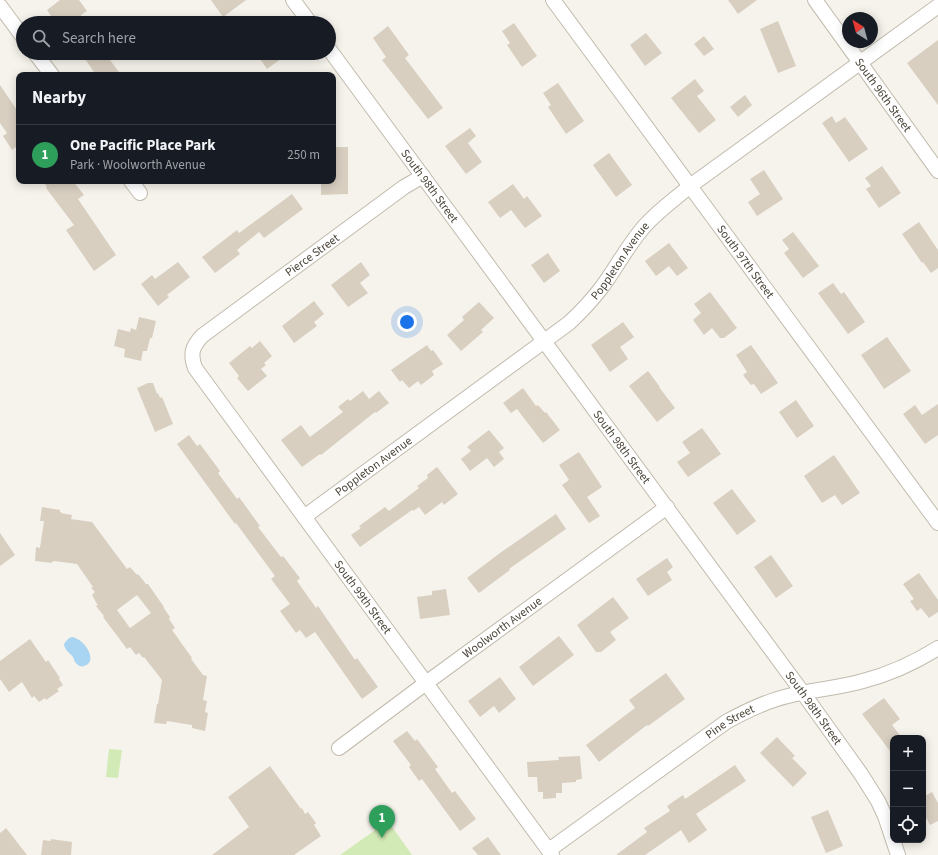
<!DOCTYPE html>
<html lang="en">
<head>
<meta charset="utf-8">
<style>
	:root { --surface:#171b24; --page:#242831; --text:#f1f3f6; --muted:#9ea1a6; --line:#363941; --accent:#2563eb }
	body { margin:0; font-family:"Source Sans 3",sans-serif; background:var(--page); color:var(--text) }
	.controls { position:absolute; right:12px; bottom:12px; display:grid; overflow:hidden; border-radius:8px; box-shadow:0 2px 10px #0003 }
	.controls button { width:36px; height:36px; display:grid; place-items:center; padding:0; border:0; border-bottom:1px solid var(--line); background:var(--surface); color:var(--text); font:20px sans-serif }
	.compass { position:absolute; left:842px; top:12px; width:36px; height:36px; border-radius:50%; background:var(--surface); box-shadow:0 2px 10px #0003; rotate:324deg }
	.you { position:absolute; left:407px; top:322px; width:14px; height:14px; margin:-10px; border:3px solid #fff; border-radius:50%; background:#1a73e8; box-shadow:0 0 0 6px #1a73e833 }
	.badge { display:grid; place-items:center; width:26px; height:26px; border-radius:50%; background:var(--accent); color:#fff; font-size:13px; font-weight:700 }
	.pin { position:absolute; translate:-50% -33px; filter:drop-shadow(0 1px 2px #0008) }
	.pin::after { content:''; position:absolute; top:21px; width:14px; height:12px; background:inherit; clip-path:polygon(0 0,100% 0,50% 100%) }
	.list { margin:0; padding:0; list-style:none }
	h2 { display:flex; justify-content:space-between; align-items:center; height:52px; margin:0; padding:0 16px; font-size:17px }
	h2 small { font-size:13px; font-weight:400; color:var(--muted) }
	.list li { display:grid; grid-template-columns:26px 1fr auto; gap:12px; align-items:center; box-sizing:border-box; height:60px; padding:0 16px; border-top:1px solid var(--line) }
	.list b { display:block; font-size:15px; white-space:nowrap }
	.list p { margin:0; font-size:13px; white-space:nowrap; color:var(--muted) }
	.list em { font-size:13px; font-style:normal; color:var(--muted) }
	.icon { flex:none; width:22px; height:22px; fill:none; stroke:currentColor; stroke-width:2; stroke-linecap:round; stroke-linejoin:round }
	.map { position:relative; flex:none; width:938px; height:855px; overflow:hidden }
	.search { position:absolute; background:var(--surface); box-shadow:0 2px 10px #0003; left:16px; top:16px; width:320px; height:44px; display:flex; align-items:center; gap:10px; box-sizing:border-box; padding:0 14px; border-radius:22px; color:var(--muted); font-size:15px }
	.panel { position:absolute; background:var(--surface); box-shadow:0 2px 10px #0003; left:16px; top:72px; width:320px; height:112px; border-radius:8px }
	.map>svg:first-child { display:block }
</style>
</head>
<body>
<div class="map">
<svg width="938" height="855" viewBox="0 0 938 855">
	<rect width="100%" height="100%" fill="#f6f3ec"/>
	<g fill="#d2eab5">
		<path d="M109,749L122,750L118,778L106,777Z"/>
		<path d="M388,821L412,855H340Z"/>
	</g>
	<path fill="#a9d4f2" d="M72,637C85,639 99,662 84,666C82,667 79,666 78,665C75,663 74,660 73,657C69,652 65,651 64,644C66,641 68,638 72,637Z"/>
	<g fill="#d8cfc1" fill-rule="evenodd">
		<path d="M60,0H79L87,11L81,15L87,23H56L47,10Z"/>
		<path d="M211,0H246L223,17Z"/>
		<path d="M728,0H757L738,14Z"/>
		<path d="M778,21L796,66L778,73L760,29Z"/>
		<path d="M514,23L537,56L522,67L507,45L510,43L502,31Z"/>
		<path d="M388,26L409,55L405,58L443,108L428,119L382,60L386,57L373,38Z"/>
		<path d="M646,33L662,53L645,66L630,45Z"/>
		<path d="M704,36L714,49L704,56L694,44Z"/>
		<path d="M938,40V105L907,63Z"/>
		<path d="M81,53H105L121,75H96Z"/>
		<path d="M256,53H289L267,69Z"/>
		<path d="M695,79L704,91L697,96L716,120L699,133L671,98Z"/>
		<path d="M558,83L584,121L566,134L548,107L551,105L543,93Z"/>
		<path d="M0,85L19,113V151L16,147L12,150L3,136L7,133L0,123Z"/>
		<path d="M745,95L752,105L738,117L730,107Z"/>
		<path d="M832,116L836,123L845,117L868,149L849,162L822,123Z"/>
		<path d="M470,128L476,136L468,143L482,162L466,174L445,146Z"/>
		<path d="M333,147H348V194L321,195V181H333Z"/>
		<path d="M609,153L632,185L616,197L593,165Z"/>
		<path d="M882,166L901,193L879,208L866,189L871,186L865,178Z"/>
		<path d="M764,170L783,199L757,216L748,202L760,194L750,179Z"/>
		<path d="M43,181H73L84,195L78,199L116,255L94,271L66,230L74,225L46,188L47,187Z"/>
		<path d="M513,184L524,199L527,196L542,216L525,228L511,210L500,218L488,202Z"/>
		<path d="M292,194L303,209L264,238L259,232L237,250L240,254L215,273L202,257L237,230L239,233Z"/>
		<path d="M919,222L938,250V268L931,273L923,262L922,263L902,234Z"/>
		<path d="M793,232L819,266L803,278L784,253L789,249L782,240Z"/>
		<path d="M669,243L688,268L677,276L669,266L656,276L645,261Z"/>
		<path d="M548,253L560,271L544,283L531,265Z"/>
		<path d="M178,262L190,277L167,295L169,297L158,306L141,284L152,275L155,279Z"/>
		<path d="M361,262L370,275L360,283L368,293L348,307L331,285Z"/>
		<path d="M833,283L841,294L844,292L865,322L848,334L818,293Z"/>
		<path d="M710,292L737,328L724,338H720L712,328L704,335L693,320L701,313L694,304Z"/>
		<path d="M314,301L324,314L314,322L317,326L294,343L282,326Z"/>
		<path d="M479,302L494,318L481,330L483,332L461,351L447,335L464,320L462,317Z"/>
		<path d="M139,317L156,321L152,338H150L147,351H143L141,361L124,357L125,349L114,346L118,329L130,332L131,328L136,330Z"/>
		<path d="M623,322L634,337L620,347L628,359L610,372L591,345Z"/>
		<path d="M887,337L911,371L884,389L861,355Z"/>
		<path d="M260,341L272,356L264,363L266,365L261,369L267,376L248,391L237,378L239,376L229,363L250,346L252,348Z"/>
		<path d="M427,345L431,351L433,350L443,364L432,371L434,375L421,385L418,381L409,388L402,380L400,382L391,370Z"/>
		<path d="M751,345L778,383L761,394L754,384L751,385L743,375L747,372L736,355Z"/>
		<path d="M648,371L660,387H659L675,408L657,422L629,386Z"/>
		<path d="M148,383H153L157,394L158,393L160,398L162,397L173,424L155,432L137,388Z"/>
		<path d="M523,388L536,406L538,405L545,413L546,412L560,430L543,443L517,409L511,413L503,403Z"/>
		<path d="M363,391L369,399L379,391L389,403L376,413L375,412L321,455L320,454L302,467L281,440L301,425L310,437L343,412L338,407L348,399L350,401Z"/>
		<path d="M796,400L814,426L797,438L779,412Z"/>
		<path d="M938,404V435L925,444L903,414L915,405L922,415Z"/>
		<path d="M702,428L721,454L688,477L677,462L690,453L682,442Z"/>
		<path d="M489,430L504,448L499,452L504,459L494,467L487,458L470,471L461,459L471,451L467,447Z"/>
		<path d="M189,435L197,446L200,444L220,471L218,473L237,499L239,497L260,526L258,527L281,557L283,556L300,578L297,581L316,608L318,606L355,660L357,658L378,687L362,699L315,632L306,638L300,630L296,633L280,611L290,604L271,579L275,576L236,523L235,524L177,444Z"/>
		<path d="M579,452L602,487L587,497L600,516L589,523L562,485L569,480L559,465Z"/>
		<path d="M834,455L860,493L842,505L835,495L822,503L804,476Z"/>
		<path d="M437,467L458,494L444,505L442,502L425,515L419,507L413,511L412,510L360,547L351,535L361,528L359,526L385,507L389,511L419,488L417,486L428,478L427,475Z"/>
		<path d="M732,489L756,521L737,535L713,503Z"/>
		<path d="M42,507L60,510V512H61V513L72,515L71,519L92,522L127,569L130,567L137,575L138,574L146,584H148L164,607H163L170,617L169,619L175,628L172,630L192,658L191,659L203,675L207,676L203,700L207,701L205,712L208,713L205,731L192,728V725L167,721L166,724L154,723L157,704H158L162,680L144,657L143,658L139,653L136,655L130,647L127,649L103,617L104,616L96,606L98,605L97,604L92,595L95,592L91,588L93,587L77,564L54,561L52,562V563L35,561L36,547L40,548L44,521H40ZM137,595L151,613L130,628L117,610Z"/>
		<path d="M556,514L566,529L509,569L510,570L479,593L467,578L500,553Z"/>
		<path d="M0,533L15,555L0,566Z"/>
		<path d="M771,555L793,586L776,598L754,567Z"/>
		<path d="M667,558L673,567L667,572L672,580L648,596L636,579Z"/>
		<path d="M919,573L938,600V612L929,618L921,608L917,611L910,601L914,599L903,584Z"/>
		<path d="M446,589L450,615L420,619L417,597L432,595V591Z"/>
		<path d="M613,597L629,618L610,632L616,640L601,652H596L577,625Z"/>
		<path d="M559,636L574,655L533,686L519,667Z"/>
		<path d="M30,639L46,662L48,660L60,678L59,679L63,685L57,689L59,691L46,700L45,698L39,702L34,696L32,698L22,682L9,692L0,679V661Z"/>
		<path d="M666,673L685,699L648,726L647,725L599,762L586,745L635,708L629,700Z"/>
		<path d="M500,677L516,699L499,713L494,706L480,717L468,701Z"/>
		<path d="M884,698L900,719L892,725L902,738H893V755L862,714Z"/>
		<path d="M407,731L415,741L417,739L438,767L435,769L452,793L455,791L476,819L460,831L422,779L419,781L409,767L411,765L393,741Z"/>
		<path d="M777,737L795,756L792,758L807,773L793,787L760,753Z"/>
		<path d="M580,756L582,779L576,780V782L562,783V793H556V798L543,799V792H538L537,777H528L527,762L559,760L558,757Z"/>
		<path d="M735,765L746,781L696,814L707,830L689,843L681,830L645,855H616L647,832L644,828L670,811L667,806L683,795L685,799Z"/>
		<path d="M270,766L301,809L302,808L305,814L308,812L316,823L314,825L321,836L294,855H212L249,827L228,797Z"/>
		<path d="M932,792L938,803V821L930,825L923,812V797Z"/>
		<path d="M828,810L843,846L826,853L811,817Z"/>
		<path d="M6,828L10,833L27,855H0V833Z"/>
		<path d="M488,837L501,855H478L472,848Z"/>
		<path d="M51,839L72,842L71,855H41L43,840L51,841Z"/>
	</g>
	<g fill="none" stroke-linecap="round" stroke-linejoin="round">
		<g stroke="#c2bbae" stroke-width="16">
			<g id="minor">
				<path d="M293,0L310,23"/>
				<path id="s1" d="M553,0L938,523"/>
				<path id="s2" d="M815,0L938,171"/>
				<path d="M0,6L23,37"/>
				<path id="s3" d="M329,49L803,693L861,774L878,801L885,816L898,855"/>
				<path d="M35,53L52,75"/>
				<path id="s4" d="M423,176L404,187L202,336C192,347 190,354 195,368L552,855"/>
				<path d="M131,181L140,193"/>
				<path id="s5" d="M304,517L569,323C581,312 592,300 602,287C616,268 627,247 642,229C656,212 674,200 690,186L938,6"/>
				<path id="s6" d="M339,748L426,683L667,507"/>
				<path id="s7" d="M549,850L726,722C746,711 766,701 788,696C812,690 838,688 863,681C890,674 914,663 938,648"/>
			</g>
		</g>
		<use href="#minor" stroke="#fff" stroke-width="14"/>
	</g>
	<g text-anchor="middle" stroke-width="3.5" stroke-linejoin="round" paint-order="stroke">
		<g font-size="12" fill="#4b4439" stroke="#fff">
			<text dy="4" stroke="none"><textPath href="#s2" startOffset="117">South 96th Street</textPath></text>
			<text dy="4" stroke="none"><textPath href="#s3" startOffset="170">South 98th Street</textPath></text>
			<text transform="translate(312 255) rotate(-36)" y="4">Pierce Street</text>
			<text dy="4" stroke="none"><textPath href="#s5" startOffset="409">Poppleton Avenue</textPath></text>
			<text dy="4" stroke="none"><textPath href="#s1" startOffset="325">South 97th Street</textPath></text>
			<text dy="4" stroke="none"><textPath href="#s3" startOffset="494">South 98th Street</textPath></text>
			<text dy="4" stroke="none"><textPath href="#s5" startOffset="86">Poppleton Avenue</textPath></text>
			<text dy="4" stroke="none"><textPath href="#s4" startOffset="592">South 99th Street</textPath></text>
			<text dy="4" stroke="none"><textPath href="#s6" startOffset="203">Woolworth Avenue</textPath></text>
			<text dy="4" stroke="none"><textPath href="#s3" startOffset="818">South 98th Street</textPath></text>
			<text dy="4" stroke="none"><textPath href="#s7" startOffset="222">Pine Street</textPath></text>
		</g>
	</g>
</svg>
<div class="controls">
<button>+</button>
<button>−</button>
<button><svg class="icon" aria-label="locate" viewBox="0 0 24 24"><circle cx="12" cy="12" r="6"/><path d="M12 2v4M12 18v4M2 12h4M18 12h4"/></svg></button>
</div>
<svg class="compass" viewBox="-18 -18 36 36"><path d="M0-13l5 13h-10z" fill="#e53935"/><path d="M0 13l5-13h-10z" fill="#9ea1a6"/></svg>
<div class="you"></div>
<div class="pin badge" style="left:382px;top:838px;background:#2e9e5b">1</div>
<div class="search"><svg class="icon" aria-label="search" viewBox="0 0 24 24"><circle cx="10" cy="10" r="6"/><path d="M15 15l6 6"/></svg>Search here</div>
<section class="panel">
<h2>Nearby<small></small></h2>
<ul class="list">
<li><span class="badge" style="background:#2e9e5b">1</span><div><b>One Pacific Place Park</b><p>Park · Woolworth Avenue</p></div><em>250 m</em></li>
</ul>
</section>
</div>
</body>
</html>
